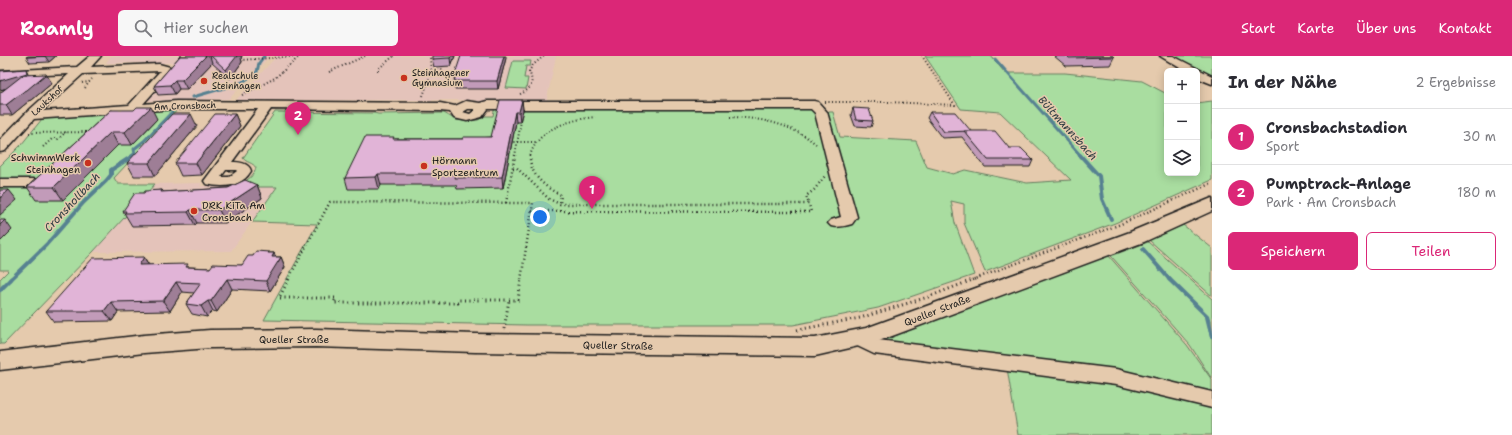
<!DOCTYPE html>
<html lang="de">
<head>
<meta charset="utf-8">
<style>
	:root { --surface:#fff; --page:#f7f7f7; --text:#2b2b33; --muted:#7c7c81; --line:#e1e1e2; --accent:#db2777 }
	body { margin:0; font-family:"Shantell Sans",sans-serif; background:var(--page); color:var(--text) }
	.controls { position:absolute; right:12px; top:12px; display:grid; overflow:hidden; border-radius:6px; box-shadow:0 2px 10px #0003 }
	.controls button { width:36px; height:36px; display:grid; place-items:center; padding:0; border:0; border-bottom:1px solid var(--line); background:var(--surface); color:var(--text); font:20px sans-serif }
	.you { position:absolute; left:540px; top:161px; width:14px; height:14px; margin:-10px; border:3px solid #fff; border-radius:50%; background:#1a73e8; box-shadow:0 0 0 6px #1a73e833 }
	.badge { display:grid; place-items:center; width:26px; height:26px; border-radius:50%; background:var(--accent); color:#fff; font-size:13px; font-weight:700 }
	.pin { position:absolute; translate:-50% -33px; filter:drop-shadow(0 1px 2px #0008) }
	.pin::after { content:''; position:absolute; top:21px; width:14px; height:12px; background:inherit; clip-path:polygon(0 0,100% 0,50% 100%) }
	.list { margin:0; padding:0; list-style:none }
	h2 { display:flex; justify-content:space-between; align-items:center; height:52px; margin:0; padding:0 16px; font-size:17px }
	h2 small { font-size:13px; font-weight:400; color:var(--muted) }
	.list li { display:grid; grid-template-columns:26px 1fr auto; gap:12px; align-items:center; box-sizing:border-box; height:56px; padding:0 16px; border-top:1px solid var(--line) }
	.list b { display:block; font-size:15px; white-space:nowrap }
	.list p { margin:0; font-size:13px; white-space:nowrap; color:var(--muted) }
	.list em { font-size:13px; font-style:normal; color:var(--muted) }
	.actions { display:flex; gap:8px; padding:12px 16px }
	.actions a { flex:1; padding:9px 0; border:1px solid var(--accent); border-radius:6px; text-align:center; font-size:14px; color:var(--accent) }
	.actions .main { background:var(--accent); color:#fff }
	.icon { flex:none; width:22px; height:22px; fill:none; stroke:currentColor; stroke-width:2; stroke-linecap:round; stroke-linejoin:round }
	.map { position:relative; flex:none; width:1212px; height:379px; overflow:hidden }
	header { display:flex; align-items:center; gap:24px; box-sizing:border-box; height:56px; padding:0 20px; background:var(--accent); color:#fff }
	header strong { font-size:19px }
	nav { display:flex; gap:22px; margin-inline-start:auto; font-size:14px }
	.search { width:280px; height:36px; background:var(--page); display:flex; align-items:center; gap:10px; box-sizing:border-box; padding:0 14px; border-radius:6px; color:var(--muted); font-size:15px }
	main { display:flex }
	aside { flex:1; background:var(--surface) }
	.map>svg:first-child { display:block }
</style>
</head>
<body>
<header>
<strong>Roamly</strong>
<div class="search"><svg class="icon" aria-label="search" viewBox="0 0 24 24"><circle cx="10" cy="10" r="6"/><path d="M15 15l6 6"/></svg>Hier suchen</div>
<nav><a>Start</a><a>Karte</a><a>Über uns</a><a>Kontakt</a></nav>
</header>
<main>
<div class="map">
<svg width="1212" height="379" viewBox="0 0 1212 379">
	<rect width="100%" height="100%" fill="#e5caad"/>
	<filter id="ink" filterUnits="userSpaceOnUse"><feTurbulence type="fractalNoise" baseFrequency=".025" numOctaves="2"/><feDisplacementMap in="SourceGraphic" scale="8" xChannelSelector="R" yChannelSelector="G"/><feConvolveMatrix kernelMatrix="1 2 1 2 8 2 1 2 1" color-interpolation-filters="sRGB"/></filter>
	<g filter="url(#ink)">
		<g fill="#e4c3ba">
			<path d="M111,0H270L229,43L144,45L177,7H106Z"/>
			<path d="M277,0H556L546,47L490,48L473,44H236Z"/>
			<path d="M202,127L200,130L277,131L231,195L93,196L155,128Z"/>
		</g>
		<g fill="#a9dda0" stroke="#627c5e">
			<path d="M925,0H991L1005,17H1065L1142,25L1167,38V117H1197V47L1212,45V124L1115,167L985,216L964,167V148L951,145L955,167L974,219L878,252L793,269H527L264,264L317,168L252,166L277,131H229C240,128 253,124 256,112C253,106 246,107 243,102L275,56L374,57L378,58L444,57L456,64L467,65L478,64L485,60H493L495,50L805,51L817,56H833L840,81L916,85L927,111L953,118L965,114L1027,127L1071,124L1000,56L961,53Z"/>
			<path d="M1170,0H1212V23Z"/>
			<path d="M513,5H531L530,10H526L524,22H528L526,33L506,32Z"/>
			<path d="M181,50L114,122L118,128H155L93,196L4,288H0V223L9,214H0V110L21,89L42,63Z"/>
			<path d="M1183,169L1212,192V240L1149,184Z"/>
			<path d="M1148,186L1212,243V323L1190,289L1111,200Z"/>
			<path d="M1108,199L1187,289L1212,324V379H1018L1006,306L881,287L886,282Z"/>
		</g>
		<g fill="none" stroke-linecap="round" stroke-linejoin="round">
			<g stroke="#578191" stroke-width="3">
				<path d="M995,3L1081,100"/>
				<path d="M193,41L241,27L257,16L259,7L264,0"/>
				<path d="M132,100L135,98L134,93L144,85L172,56"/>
			</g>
			<g stroke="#578191" stroke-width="4">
				<path d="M1080,99L1099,120L1102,143L1111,163"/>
				<path d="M1143,193L1170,224"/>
				<path d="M10,224L46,189L84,146L106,125L111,119V114L134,99"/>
			</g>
			<g stroke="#578191" stroke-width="4.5">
				<path d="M1169,223L1207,260L1212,280"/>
				<path d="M0,234L11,223"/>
			</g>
			<g stroke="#1c1c1c" stroke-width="3">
				<g id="minor">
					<path d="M90,0H101L91,11L159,8L170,11L172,13L168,20L143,48L176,45L440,47L455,50L466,45L480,47L487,45H814L818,46L827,56L857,161L852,168C845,170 838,172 831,170L828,167L831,164L841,161L815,57L811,53H488L482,61L467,65L454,62L450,56L440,55L271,53L232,106C240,106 249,107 251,115C242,131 223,132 206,128L204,125L258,53H176L34,63L5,95L0,96V84L26,57L69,18L0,21V15L77,11ZM160,15L129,49L42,55L83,18ZM468,53H474V55L470,58L463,56ZM226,114H236L237,115L229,121H221Z"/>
					<path d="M1160,0H1173L1212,20V28L1197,22V15H1185Z"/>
					<path d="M0,123H33L38,124L40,127L38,130L33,131H0Z"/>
					<path d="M858,275L878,284L1116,313L1212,336V352L1116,329L874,298L851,287L849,282L851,277Z"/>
				</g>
			</g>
			<g stroke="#1c1c1c" stroke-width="3">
				<path id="major" d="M1212,142V155L1144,186L876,286L815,300L475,296L316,291L210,292L144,297L0,314V296L144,279L210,274L316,273L475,278L815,282L866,272L1130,176Z"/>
			</g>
			<g stroke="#1c1c1c" stroke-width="2" stroke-dasharray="1 2.5" stroke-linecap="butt">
				<path d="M240,4L301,0"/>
				<path d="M378,15V13L394,0"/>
				<path d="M431,15L443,13"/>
				<path d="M329,16L365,0"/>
				<path d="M82,27L89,26L92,23"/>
				<path d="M85,32L89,26"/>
				<path d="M520,38C532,33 534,27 529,15L533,9L544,0"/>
				<path d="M242,39L275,22L300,0"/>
				<path d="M423,40L431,17L430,0"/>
				<path d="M825,46H887L955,49L922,0"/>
				<path d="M730,61C762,62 791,68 816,88"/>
				<path d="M29,77L88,76"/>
				<path d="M510,86H536"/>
				<path d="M43,91L52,83H58L66,76"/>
				<path d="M515,100L521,65"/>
				<path d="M530,100C538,72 569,64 595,61"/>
			</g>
			<g stroke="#1c1c1c" stroke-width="2.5" stroke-dasharray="1 3" stroke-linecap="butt">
				<path d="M530,99C529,118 545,132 561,139L560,148"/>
				<path d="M513,112H517L549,143L560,148H809L806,140L814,134L825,120"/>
				<path d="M506,147L515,99"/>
				<path d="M532,155L811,156L809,148"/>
				<path d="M288,224L330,146L533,147L521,224"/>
				<path d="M972,224L1121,168L1212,127"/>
			</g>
			<g stroke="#1c1c1c" stroke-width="3" stroke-dasharray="1 3.5" stroke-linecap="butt">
				<path d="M289,223L279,242H336L334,247H458L459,244H518L521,223"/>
				<path d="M504,273L509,244"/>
				<path d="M797,274L860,262L928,241L975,223"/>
			</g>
			<use href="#minor" fill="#e5caad" fill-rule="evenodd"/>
			<use href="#major" fill="#e5caad" fill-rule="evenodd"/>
		</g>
		<g fill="#c29bb9" stroke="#1c1c1c">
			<path d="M56,0L49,6L30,7L26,1Z"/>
			<path d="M180,0H242L241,2L242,6L230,23L212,7L187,33H179L175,38L158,39L154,30Z"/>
			<path d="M455,0L451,10L434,11L432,3Z"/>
			<path d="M1054,0H1113L1114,1L1110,9L1066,10Z"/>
			<path d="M506,2L498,33H455L454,25L455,22Z"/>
			<path d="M29,19L52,27L32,44L29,45L12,59H0V37L5,33L0,34Z"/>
			<path d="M522,44L523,54L520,66H516L503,132L457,133L456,129H381L379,133H348L345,122L395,83H463L491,81Z"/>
			<path d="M853,52L873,65L871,71L855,70L851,59Z"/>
			<path d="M111,54L157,63L132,89H118L63,144H36L27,131Z"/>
			<path d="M930,56L1009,92L1033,104L1030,111H985L962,81L942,82L927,62Z"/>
			<path d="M235,58L240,70L202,119L181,120L175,107Z"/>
			<path d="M197,70L155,120H134L127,107Z"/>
			<path d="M257,129L262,142L225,167H197L195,169L132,170L123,155L144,137L162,134L164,136L228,132Z"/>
			<path d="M270,197H274L275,201H281L285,211L270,235L232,233L217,256L213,255L207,261L192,258L186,248L194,237L182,236L170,255L118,256L112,265L54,266L46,255L144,201L149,209L210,212L242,209L253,200Z"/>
		</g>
		<g fill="#9e7e96" stroke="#1c1c1c">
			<path d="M45,0H56L49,6Z"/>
			<path d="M206,0H210L212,7L187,33L182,24Z"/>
			<path d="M235,0H242L241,2L242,6L230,23L226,14Z"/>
			<path d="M451,0H455L451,10L450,2Z"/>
			<path d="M504,0H506V2L498,33L497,25Z"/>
			<path d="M26,13L32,25L0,34V25Z"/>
			<path d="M46,18L52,27L32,44L29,45L12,59L6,49L23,36Z"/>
			<path d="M175,24L179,33L175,38L170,29Z"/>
			<path d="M522,44L523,54L520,66L519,56Z"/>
			<path d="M151,51L157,63L132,89L125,76Z"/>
			<path d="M515,56L516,66L503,132L502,121Z"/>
			<path d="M191,58L197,70L155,120L149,107Z"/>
			<path d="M235,58L240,70L202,119L196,107Z"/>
			<path d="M111,76L118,89L63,144L54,131Z"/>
			<path d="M378,118L381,129L379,133L376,121Z"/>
			<path d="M257,129L262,142L225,167L219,154Z"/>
			<path d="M9,134L17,144L0,159V142Z"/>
			<path d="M190,154L197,167L195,169L188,156Z"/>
			<path d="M5,164L12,174L1,185L0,184V169Z"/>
			<path d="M274,197L278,206L281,201L285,211L270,235L266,225L272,201Z"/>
			<path d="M144,201L150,212L139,209Z"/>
			<path d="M227,223L232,233L217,256L211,245Z"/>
			<path d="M176,226L182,236L170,255L163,245Z"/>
			<path d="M208,245L213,255L207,261L201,250Z"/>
			<path d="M111,246L118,256L112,265L104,255Z"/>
		</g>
		<g fill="#e1b4d7" stroke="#1c1c1c">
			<path d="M28,0H45L26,1Z"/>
			<path d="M180,0H206L182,24H175L170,29L154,30Z"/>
			<path d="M211,0H237L226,14Z"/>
			<path d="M432,0H451L450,2L432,3Z"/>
			<path d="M461,0H504L497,25H454L457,18H455Z"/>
			<path d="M1067,0H1113L1114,1L1069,2Z"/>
			<path d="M26,13L27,17L0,25V15Z"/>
			<path d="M46,18L27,34L23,36L6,49H0V37L23,19Z"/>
			<path d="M500,44H522L519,56H515L502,121L455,122L456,118H378L376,121L345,122L365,81H394L393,83H463V81H491Z"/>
			<path d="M137,51H151L125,76H111L54,131H27L111,54H134Z"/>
			<path d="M853,52L869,53L873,65L856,64Z"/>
			<path d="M930,56H955L971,75L944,76Z"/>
			<path d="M172,58H191L149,107H127Z"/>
			<path d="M215,58H235L196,107H175Z"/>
			<path d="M964,75H995L1009,92H1021L1033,104H988Z"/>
			<path d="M245,124L257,129L219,154H190L188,156L125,157L126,155H123L135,137H144L145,135L162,134L161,136L228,132Z"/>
			<path d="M0,134H9L0,142Z"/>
			<path d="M0,164H5L0,169Z"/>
			<path d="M256,195L269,196L268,197H274L272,201H281L266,225L227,223L211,245H208L201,250L186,248L201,227L176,226L163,245L111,246L104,255H46L93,202L144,201L139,209L188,208L186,211L210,212L213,208L242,209L248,200H253Z"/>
		</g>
	</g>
	<g fill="#c8321e" stroke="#e5caad" stroke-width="1.5">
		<circle cx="404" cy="22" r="4"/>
		<circle cx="204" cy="25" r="4"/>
		<circle cx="88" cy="107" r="4"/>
		<circle cx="424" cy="110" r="4"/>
		<circle cx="194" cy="155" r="4"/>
	</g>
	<g text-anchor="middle" stroke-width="3" stroke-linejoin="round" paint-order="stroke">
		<g font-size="9" fill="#1c1c1c" stroke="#e5caad" text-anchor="start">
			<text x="412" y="20">Steinhagener<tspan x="412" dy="10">Gymnasium</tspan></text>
			<text x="212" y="23">Realschule<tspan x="212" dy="10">Steinhagen</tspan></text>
		</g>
		<g font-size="9" fill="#1c1c1c" stroke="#e5caad">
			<text transform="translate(47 45) rotate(-43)" y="3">Laukshof</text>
			<text transform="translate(185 50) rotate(-2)" y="3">Am Cronsbach</text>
		</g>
		<g font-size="10" fill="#1c1c1c" stroke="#e5caad" text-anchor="start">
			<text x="80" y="105" text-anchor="end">SchwimmWerk<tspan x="80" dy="12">Steinhagen</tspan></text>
			<text x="432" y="108">Hörmann<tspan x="432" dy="12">Sportzentrum</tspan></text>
			<text x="202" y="153">DRK KiTa Am<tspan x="202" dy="12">Cronsbach</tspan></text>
		</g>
		<g font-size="10" fill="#1c1c1c" stroke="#e5caad">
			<text transform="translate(937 254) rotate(-21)" y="4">Queller Straße</text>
			<text x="294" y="287">Queller Straße</text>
			<text transform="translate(618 289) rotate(1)" y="4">Queller Straße</text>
		</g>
		<g font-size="11" font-style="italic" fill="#303e43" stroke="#e5caad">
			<text transform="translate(1068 72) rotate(48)" y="4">Bültmannsbach</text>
			<text transform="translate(72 146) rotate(-47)" y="4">Cronshollbach</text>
		</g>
	</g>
</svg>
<div class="controls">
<button>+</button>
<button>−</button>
<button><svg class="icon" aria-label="layers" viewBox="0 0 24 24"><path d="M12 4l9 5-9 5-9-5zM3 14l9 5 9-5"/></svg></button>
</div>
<div class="you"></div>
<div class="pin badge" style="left:592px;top:153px">1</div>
<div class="pin badge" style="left:298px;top:79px">2</div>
</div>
<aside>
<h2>In der Nähe<small>2 Ergebnisse</small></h2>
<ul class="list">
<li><span class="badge">1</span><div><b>Cronsbachstadion</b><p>Sport</p></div><em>30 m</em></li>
<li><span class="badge">2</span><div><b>Pumptrack-Anlage</b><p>Park · Am Cronsbach</p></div><em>180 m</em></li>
</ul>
<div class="actions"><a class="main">Speichern</a><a>Teilen</a></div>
</aside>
</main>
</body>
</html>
